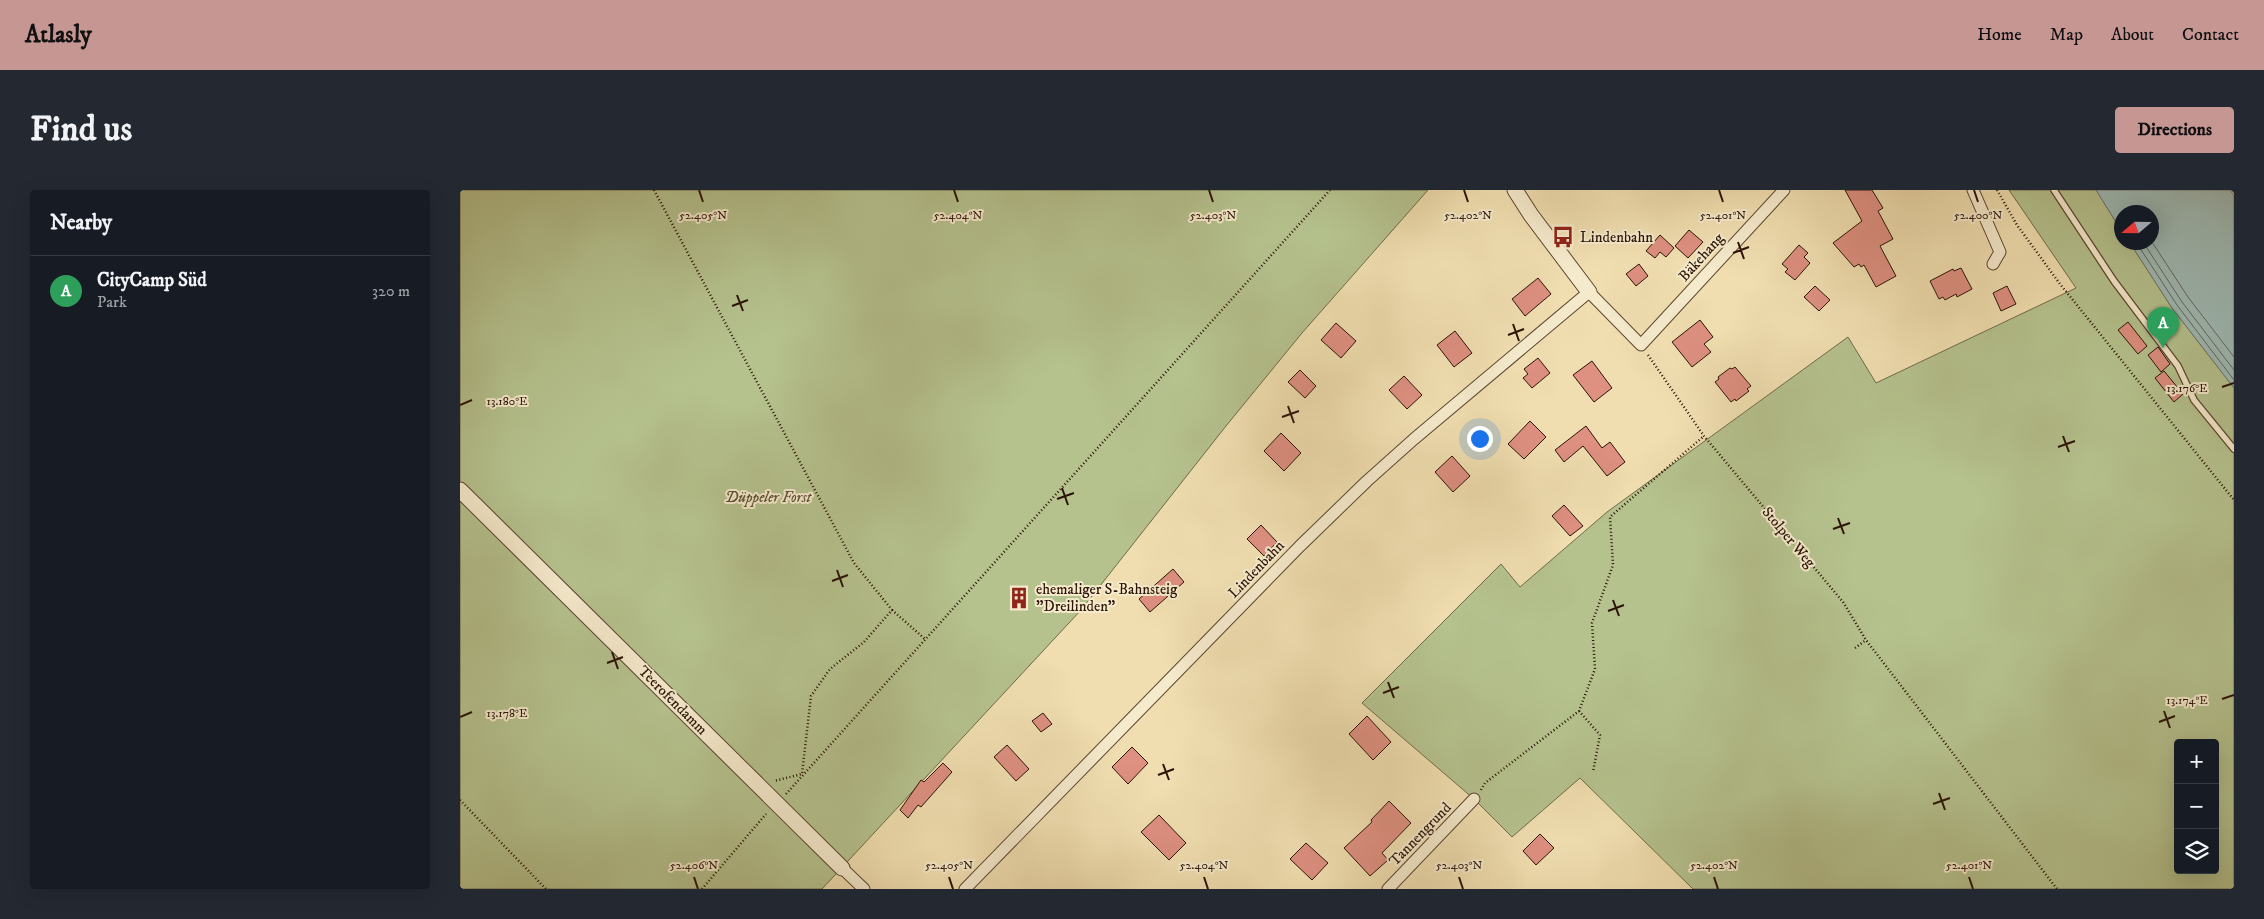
<!DOCTYPE html>
<html lang="en">
<head>
<meta charset="utf-8">
<style>
	:root { --surface:#171b24; --page:#242831; --text:#f1f3f6; --muted:#9ea1a6; --line:#363941; --accent:#c59692 }
	body { margin:0; font-family:"IM FELL DW Pica",serif; background:var(--page); color:var(--text) }
	.controls { position:absolute; right:15px; bottom:15px; display:grid; overflow:hidden; border-radius:5px; box-shadow:0 5px 20px #0002 }
	.controls button { width:45px; height:45px; display:grid; place-items:center; padding:0; border:0; border-bottom:1px solid var(--line); background:var(--surface); color:var(--text); font:25px sans-serif }
	.compass { position:absolute; left:1654px; top:15px; width:45px; height:45px; border-radius:50%; background:var(--surface); box-shadow:0 5px 20px #0002; rotate:250deg }
	.you { position:absolute; left:1019px; top:248px; width:18px; height:18px; margin:-12px; border:4px solid #fff; border-radius:50%; background:#1a73e8; box-shadow:0 0 0 8px #1a73e833 }
	.badge { display:grid; place-items:center; width:32px; height:32px; border-radius:50%; background:var(--accent); color:#fff; font-size:16px; font-weight:700 }
	.pin { position:absolute; translate:-50% -41px; filter:drop-shadow(0 1px 2px #0008) }
	.pin::after { content:''; position:absolute; top:26px; width:18px; height:15px; background:inherit; clip-path:polygon(0 0,100% 0,50% 100%) }
	.list { margin:0; padding:0; list-style:none }
	h2 { display:flex; justify-content:space-between; align-items:center; height:65px; margin:0; padding:0 20px; font-size:21px }
	h2 small { font-size:16px; font-weight:400; color:var(--muted) }
	.list li { display:grid; grid-template-columns:32px 1fr auto; gap:15px; align-items:center; box-sizing:border-box; height:70px; padding:0 20px; border-top:1px solid var(--line) }
	.list b { display:block; font-size:19px; white-space:nowrap }
	.list p { margin:0; font-size:16px; white-space:nowrap; color:var(--muted) }
	.list em { font-size:16px; font-style:normal; color:var(--muted) }
	.icon { flex:none; width:28px; height:28px; fill:none; stroke:currentColor; stroke-width:2; stroke-linecap:round; stroke-linejoin:round }
	.map { position:relative; flex:none; width:1774px; height:699px; overflow:hidden; border-radius:5px }
	header { display:flex; align-items:center; gap:30px; box-sizing:border-box; height:70px; padding:0 25px; background:var(--accent); color:#111 }
	header strong { font-size:24px }
	nav { display:flex; gap:28px; margin-inline-start:auto; font-size:18px }
	.intro { display:flex; align-items:center; justify-content:space-between; box-sizing:border-box; height:120px; padding:0 30px }
	h1 { margin:0; font-size:35px }
	.button { padding:12px 22px; border-radius:5px; background:var(--accent); color:#111; font-size:18px; font-weight:700 }
	main { display:flex; gap:30px; padding:0 30px }
	aside { flex:1; background:var(--surface); border-radius:5px; box-shadow:0 5px 20px #0002 }
	.map>svg:first-child { display:block }
</style>
</head>
<body>
<header>
<strong>Atlasly</strong>
<nav><a>Home</a><a>Map</a><a>About</a><a>Contact</a></nav>
</header>
<div class="intro"><h1>Find us</h1><a class="button">Directions</a></div>
<main>
<aside>
<h2>Nearby<small></small></h2>
<ul class="list">
<li><span class="badge" style="background:#2e9e5b">A</span><div><b>CityCamp Süd</b><p>Park</p></div><em>320 m</em></li>
</ul>
</aside>
<div class="map">
<svg width="1774" height="699" viewBox="0 0 1774 699">
	<rect width="100%" height="100%" fill="#f0deb0"/>
	<filter id="stains"><feTurbulence type="fractalNoise" baseFrequency=".004" numOctaves="4"/><feColorMatrix values="0 0 0 0 .2 0 0 0 0 .09 0 0 0 0 .02 0 0 0 .5 -.17"/></filter>
	<radialGradient id="worn" r=".72"><stop offset=".6" stop-color="#630" stop-opacity="0"/><stop offset="1" stop-color="#630" stop-opacity=".3"/></radialGradient>
	<g fill="#b5c28e" stroke="#706a4a" fill-rule="evenodd">
		<path d="M0,0H968L842,143L766,236L621,420L362,699H0Z"/>
		<path d="M1549,0H1636L1661,40L1662,52L1670,53L1712,118L1774,198V699H1233L1120,588L1052,647L1014,609L902,513L1041,374L1060,397L1147,322L1388,147L1416,193L1616,98ZM1718,553H1755V680H1718Z"/>
	</g>
	<path fill="#9ebab5" stroke="#70776f" d="M1636,0H1770L1774,6V198L1712,118L1670,53L1692,52V22H1662L1661,40Z"/>
	<g fill="none" stroke-linecap="round" stroke-linejoin="round">
		<g stroke="#64665e" stroke-width="1">
			<path d="M1676,52L1717,115L1774,190"/>
			<path d="M1683,52L1722,112L1774,180"/>
			<path d="M1692,52L1728,107L1774,167"/>
		</g>
	</g>
	<g fill="#de9081" stroke="#2b1306">
		<path d="M1385,0H1412L1423,18L1418,21L1433,49L1420,56L1436,86L1416,97L1404,75L1401,77L1399,74L1394,77L1373,53L1402,31Z"/>
		<path d="M1229,40L1243,52L1228,68L1215,56Z"/>
		<path d="M1200,45L1214,58L1206,67L1200,62L1195,68L1186,61Z"/>
		<path d="M1339,55L1348,63L1344,67L1350,73L1335,90L1325,82L1328,79L1322,74Z"/>
		<path d="M1179,74L1188,86L1176,96L1166,84Z"/>
		<path d="M1501,78L1512,99L1497,107L1496,104L1485,110L1483,107L1479,109L1470,91L1493,79L1494,81Z"/>
		<path d="M1078,88L1091,104L1065,126L1052,109Z"/>
		<path d="M1355,96L1370,110L1359,121L1344,107Z"/>
		<path d="M1547,96L1556,114L1541,121L1533,103Z"/>
		<path d="M1240,130L1253,147L1244,154L1251,162L1232,177L1212,152Z"/>
		<path d="M1668,132L1687,156L1678,164L1658,140Z"/>
		<path d="M876,133L896,151L881,168L861,150Z"/>
		<path d="M995,141L1012,163L994,177L977,155Z"/>
		<path d="M1698,157L1710,174L1701,182L1688,165Z"/>
		<path d="M1078,168L1090,183L1072,198L1063,188L1068,184L1064,179Z"/>
		<path d="M1132,171L1152,198L1134,212L1113,185Z"/>
		<path d="M1275,177L1291,196L1287,199L1289,201L1276,211L1275,209L1271,212L1255,192L1259,189L1258,187L1270,178L1272,179Z"/>
		<path d="M840,180L856,196L845,208L828,192Z"/>
		<path d="M1704,181L1723,204L1714,212L1695,188Z"/>
		<path d="M944,186L962,205L947,219L929,200Z"/>
		<path d="M1070,231L1086,247L1064,269L1048,254Z"/>
		<path d="M1126,236L1142,258L1150,252L1165,272L1147,286L1123,256L1104,272L1095,260Z"/>
		<path d="M821,243L841,263L824,281L804,261Z"/>
		<path d="M992,266L1010,286L993,302L975,282Z"/>
		<path d="M1104,315L1123,336L1110,346L1092,326Z"/>
		<path d="M801,335L817,352L804,366L787,349Z"/>
		<path d="M713,379L724,392L690,422L679,409Z"/>
		<path d="M583,523L592,534L581,542L572,531Z"/>
		<path d="M907,526L931,552L913,570L889,544Z"/>
		<path d="M547,555L569,579L556,591L534,567Z"/>
		<path d="M672,557L688,573L668,594L652,577Z"/>
		<path d="M483,573L492,582L461,617L458,615L448,628L440,620L461,590L464,592Z"/>
		<path d="M929,611L951,633L922,663L928,670L910,686L884,658L912,632L911,630Z"/>
		<path d="M699,625L726,653L709,670L681,642Z"/>
		<path d="M1080,644L1094,658L1076,675L1063,661Z"/>
		<path d="M846,653L868,673L852,690L830,669Z"/>
	</g>
	<g fill="none" stroke-linecap="round" stroke-linejoin="round">
		<g stroke="#5c4630" stroke-width="8">
			<path id="service" d="M1594,0L1654,91L1718,176L1734,210L1774,259"/>
		</g>
		<g stroke="#5c4630" stroke-width="13">
			<g id="minor">
				<path d="M1513,0L1540,62L1533,74"/>
				<path d="M382,678L404,699"/>
				<path d="M505,699L840,356L907,291L954,249L1129,102L1181,155L1324,0"/>
				<path d="M928,699L1014,609"/>
			</g>
		</g>
		<g stroke="#5c4630" stroke-width="17">
			<g id="tertiary">
				<path d="M1055,0L1071,25L1129,102"/>
				<path d="M0,300L382,678"/>
			</g>
		</g>
		<g stroke="#2b1306" stroke-width="2.5" stroke-dasharray="1 2.5" stroke-linecap="butt">
			<path d="M194,0L394,373L432,420L404,452L370,479L351,506L342,584L314,591"/>
			<path d="M1537,0L1557,35L1600,94L1774,310"/>
			<path d="M1188,165L1244,246L1383,412L1406,450L1597,699"/>
			<path d="M432,420L465,449"/>
			<path d="M1395,458L1406,450"/>
			<path d="M1119,521L1140,545L1133,582"/>
			<path d="M1021,600L1025,593L1119,521L1135,479L1132,433L1153,375L1150,327L1244,246"/>
			<path d="M326,604L870,0"/>
			<path d="M0,610L86,699"/>
			<path d="M242,699L306,624"/>
		</g>
		<use href="#service" stroke="#f5eacc" stroke-width="5.5"/>
		<use href="#minor" stroke="#f5eacc" stroke-width="11"/>
		<use href="#tertiary" stroke="#f5eacc" stroke-width="15"/>
	</g>
	<path fill="none" stroke="#2b1306" stroke-width="2" d="M239,0L243,12M494,0L498,12M749,0L753,12M1004,0L1008,12M1259,0L1263,12M1514,0L1518,12M1278,52L1284,69M1273,63L1289,57M277,105L283,121M272,116L288,110M1053,134L1059,151M1048,145L1064,139M1762,197L1774,193M0,215L12,210M828,216L834,233M822,227L839,221M1603,246L1609,262M1598,257L1615,251M602,298L608,315M597,309L614,303M1378,328L1384,344M1373,339L1390,333M377,380L383,397M372,391L388,385M1153,410L1159,426M1148,421L1164,415M152,462L158,479M147,473L163,467M928,492L934,508M923,503L939,497M1762,509L1774,505M1704,521L1710,538M0,527L12,522M1699,532L1715,526M703,574L709,590M698,585L714,579M1479,603L1485,620M1473,614L1490,608M234,687L238,699M489,687L493,699M744,687L748,699M999,687L1003,699M1254,687L1258,699M1509,687L1513,699"/>
	<defs>
		<g id="bus-bare" transform="scale(1.725)"><path d="M-5-6H5V4H4V6H2V4H-2V6H-4V4H-5ZM-3.5-4V0h7V-4ZM-3.5 1.2v1.5H-2V1.2ZM2 1.2v1.5H3.5V1.2Z" fill="#8f2418" stroke="#f5eacc" stroke-width="2.5" paint-order="stroke"/></g>
		<g id="building-bare" transform="scale(1.725)"><path d="M-4-6H4V6H1V3H-1V6H-4ZM-2.5-4.3h1.7v1.8h-1.7ZM.8-4.3h1.7v1.8H.8ZM-2.5-1h1.7V.8h-1.7ZM.8-1h1.7V.8H.8Z" fill="#8f2418" stroke="#f5eacc" stroke-width="2.5" paint-order="stroke"/></g>
	</defs>
	<g fill-rule="evenodd">
		<use href="#bus-bare" x="1103" y="47"/>
		<use href="#building-bare" x="559" y="408"/>
	</g>
	<g text-anchor="middle" stroke-width="4" stroke-linejoin="round" paint-order="stroke">
		<g font-size="15" fill="#2b1306" stroke="#f5eacc" text-anchor="start">
			<text x="1120" y="52">Lindenbahn</text>
			<text x="576" y="404">ehemaliger S-Bahnsteig<tspan x="576" dy="17">"Dreilinden"</tspan></text>
		</g>
		<g font-size="15" fill="#2b1306" stroke="#f5eacc">
			<text transform="translate(1241 67) rotate(-48)" y="5">Bäkehang</text>
			<text transform="translate(1329 347) rotate(50)" y="5">Stolper Weg</text>
			<text transform="translate(796 379) rotate(-46)" y="5">Lindenbahn</text>
			<text transform="translate(213 510) rotate(45)" y="5">Teerofendamm</text>
			<text transform="translate(960 644) rotate(-46)" y="5">Tannengrund</text>
		</g>
		<g font-size="15" font-style="italic" fill="#5b5036" stroke="#f5eacc">
			<text x="308" y="312">Düppeler Forst</text>
		</g>
	</g>
	<g font-size="12" text-anchor="middle" fill="#2b1306" stroke="#f5eacc" stroke-width="4" stroke-linejoin="round" paint-order="stroke">
		<text x="1263" y="29">52.401°N</text>
		<text x="1518" y="29">52.400°N</text>
		<text x="243" y="29">52.405°N</text>
		<text x="498" y="29">52.404°N</text>
		<text x="753" y="29">52.403°N</text>
		<text x="1008" y="29">52.402°N</text>
		<text x="1727" y="202">13.176°E</text>
		<text x="47" y="215">13.180°E</text>
		<text x="1727" y="514">13.174°E</text>
		<text x="47" y="527">13.178°E</text>
		<text x="234" y="679">52.406°N</text>
		<text x="489" y="679">52.405°N</text>
		<text x="744" y="679">52.404°N</text>
		<text x="999" y="679">52.403°N</text>
		<text x="1254" y="679">52.402°N</text>
		<text x="1509" y="679">52.401°N</text>
	</g>
	<rect width="100%" height="100%" filter="url(#stains)"/>
	<rect width="100%" height="100%" fill="url(#worn)"/>
</svg>
<div class="controls">
<button>+</button>
<button>−</button>
<button><svg class="icon" aria-label="layers" viewBox="0 0 24 24"><path d="M12 4l9 5-9 5-9-5zM3 14l9 5 9-5"/></svg></button>
</div>
<svg class="compass" viewBox="-18 -18 36 36"><path d="M0-13l5 13h-10z" fill="#e53935"/><path d="M0 13l5-13h-10z" fill="#9ea1a6"/></svg>
<div class="you"></div>
<div class="pin badge" style="left:1703px;top:158px;background:#2e9e5b">A</div>
</div>
</main>
</body>
</html>
